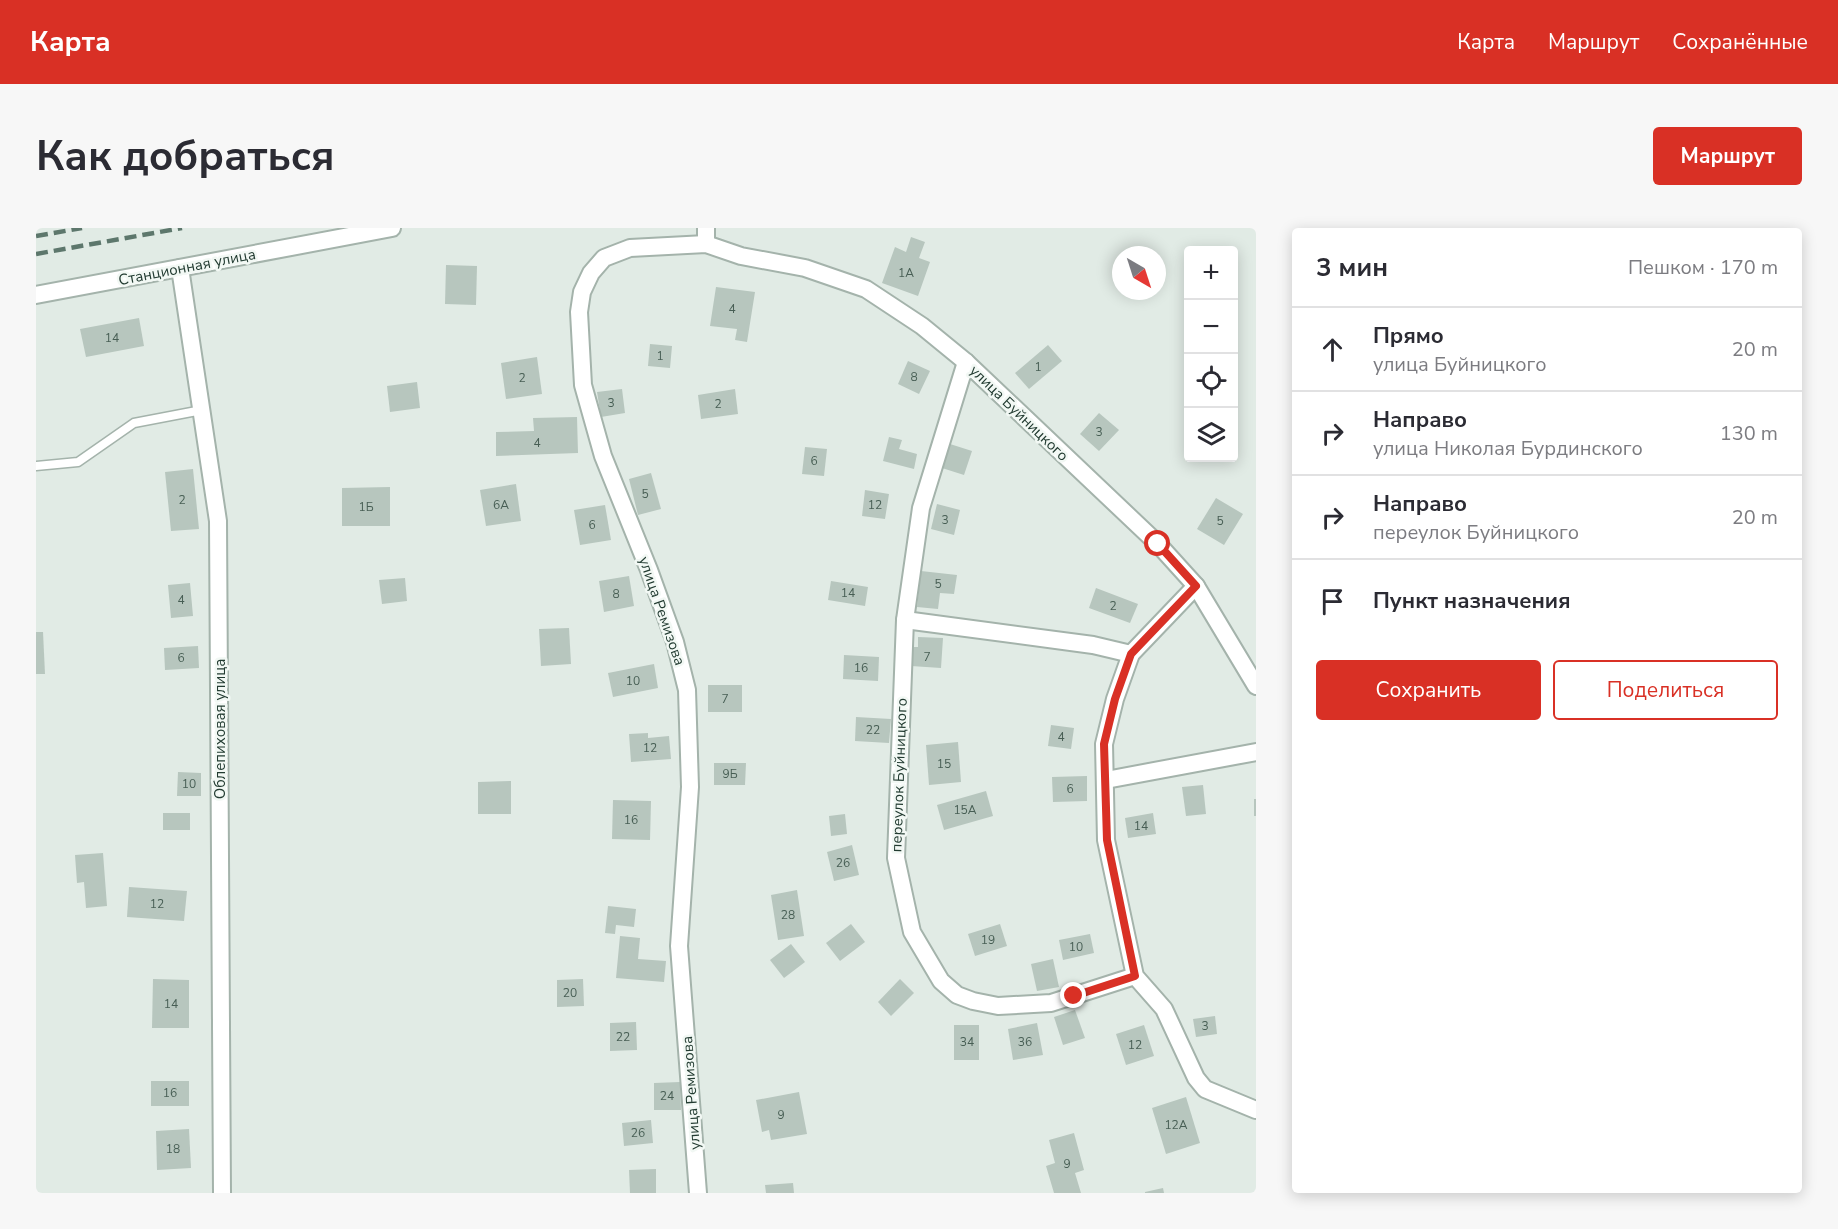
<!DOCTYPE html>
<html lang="ru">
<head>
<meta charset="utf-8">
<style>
	:root { --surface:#fff; --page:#f7f7f7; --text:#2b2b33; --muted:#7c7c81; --line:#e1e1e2; --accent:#d93025 }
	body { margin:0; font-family:"Nunito Sans",sans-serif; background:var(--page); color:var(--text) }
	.controls { position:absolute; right:18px; top:18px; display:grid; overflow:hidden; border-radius:6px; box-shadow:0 3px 15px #0003 }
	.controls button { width:54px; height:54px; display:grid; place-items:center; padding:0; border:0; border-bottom:2px solid var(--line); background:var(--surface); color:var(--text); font:30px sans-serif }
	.compass { position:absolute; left:1076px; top:18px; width:54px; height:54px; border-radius:50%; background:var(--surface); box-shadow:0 3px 15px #0003; rotate:141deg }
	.stop { position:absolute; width:18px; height:18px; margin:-14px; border:4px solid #d93025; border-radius:50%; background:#fff }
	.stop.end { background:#d93025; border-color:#fff; box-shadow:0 2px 6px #0008 }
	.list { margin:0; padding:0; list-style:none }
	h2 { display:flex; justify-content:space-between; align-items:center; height:78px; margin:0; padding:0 24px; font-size:26px }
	h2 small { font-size:20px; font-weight:400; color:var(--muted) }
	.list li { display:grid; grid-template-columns:39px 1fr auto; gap:18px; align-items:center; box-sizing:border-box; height:84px; padding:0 24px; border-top:2px solid var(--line) }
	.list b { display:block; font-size:22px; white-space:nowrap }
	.list p { margin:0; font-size:20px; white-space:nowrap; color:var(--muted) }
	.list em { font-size:20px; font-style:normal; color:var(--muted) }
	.actions { display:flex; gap:12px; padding:18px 24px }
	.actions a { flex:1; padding:14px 0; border:2px solid var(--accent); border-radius:6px; text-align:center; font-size:21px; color:var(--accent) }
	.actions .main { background:var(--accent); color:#fff }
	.icon { flex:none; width:33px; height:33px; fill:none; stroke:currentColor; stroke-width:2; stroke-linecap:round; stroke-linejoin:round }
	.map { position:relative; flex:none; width:1220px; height:965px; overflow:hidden; border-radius:6px }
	header { display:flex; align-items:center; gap:36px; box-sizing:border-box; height:84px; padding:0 30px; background:var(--accent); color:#fff }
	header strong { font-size:28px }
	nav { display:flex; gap:33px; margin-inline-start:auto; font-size:21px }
	.intro { display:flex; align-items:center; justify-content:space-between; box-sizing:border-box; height:144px; padding:0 36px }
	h1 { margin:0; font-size:42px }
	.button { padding:15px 27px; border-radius:6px; background:var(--accent); color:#fff; font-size:21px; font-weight:700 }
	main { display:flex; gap:36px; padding:0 36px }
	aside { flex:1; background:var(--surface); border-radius:6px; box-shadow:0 3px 15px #0003 }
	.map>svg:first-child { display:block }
</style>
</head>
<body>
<header>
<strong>Карта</strong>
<nav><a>Карта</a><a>Маршрут</a><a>Сохранённые</a></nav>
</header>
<div class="intro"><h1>Как добраться</h1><a class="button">Маршрут</a></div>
<main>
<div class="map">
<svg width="1220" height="965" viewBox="0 0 1220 965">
	<rect width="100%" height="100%" fill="#e1ebe5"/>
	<g fill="#b7c6be">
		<path d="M875,9L889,14L883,30L894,34L882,68L846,55L859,19L870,24Z"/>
		<path d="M410,37L441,38L440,77L409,76Z"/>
		<path d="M680,59L719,64L711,114L699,112L701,101L674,98Z"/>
		<path d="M103,90L108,118L50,129L44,101Z"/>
		<path d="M614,116L636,118L634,140L612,138Z"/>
		<path d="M1012,117L1026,133L993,161L979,145Z"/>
		<path d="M501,129L506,166L470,171L465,135Z"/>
		<path d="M872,133L894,143L883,166L862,156Z"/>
		<path d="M381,154L384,180L354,184L351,158Z"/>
		<path d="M586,161L589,185L565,189L561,164Z"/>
		<path d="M699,161L702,186L665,191L662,167Z"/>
		<path d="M1063,185L1083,202L1063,223L1044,206Z"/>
		<path d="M541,189L542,225L460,228V204L498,203L497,190Z"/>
		<path d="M853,209L866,212L863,221L881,226L878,241L847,233Z"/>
		<path d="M914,216L936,223L928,247L906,240Z"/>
		<path d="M769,219L791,221L788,248L766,246Z"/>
		<path d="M157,241L163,301L135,303L129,244Z"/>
		<path d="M615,245L625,281L602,287L593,251Z"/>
		<path d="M480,256L485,293L450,298L444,262Z"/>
		<path d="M354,259V298H306V260Z"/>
		<path d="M829,262L853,266L849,291L826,288Z"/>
		<path d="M1180,270L1207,286L1188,317L1161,301Z"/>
		<path d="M901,276L924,282L918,307L895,301Z"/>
		<path d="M569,277L575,312L544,317L538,282Z"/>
		<path d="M885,343L921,347L918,366L904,365L902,381L881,379Z"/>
		<path d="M593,348L598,378L568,384L563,353Z"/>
		<path d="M369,350L371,373L346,376L343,352Z"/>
		<path d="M795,353L832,359L829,378L792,372Z"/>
		<path d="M154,355L157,388L135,390L132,357Z"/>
		<path d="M1060,360L1102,376L1094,395L1053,380Z"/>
		<path d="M533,400L535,436L505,438L503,401Z"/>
		<path d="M0,404H7L9,446H0Z"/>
		<path d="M882,409L907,410L905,440L875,438L876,419H882Z"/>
		<path d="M162,418L163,440L129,442L128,420Z"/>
		<path d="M808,427L843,429L842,453L807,451Z"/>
		<path d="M618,436L622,460L577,469L572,445Z"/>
		<rect x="672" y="457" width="34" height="27"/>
		<path d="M820,489L855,491L853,515L819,513Z"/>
		<path d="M1015,497L1038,500L1035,521L1012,518Z"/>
		<path d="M612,505V510L633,508L635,531L595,534L593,506Z"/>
		<path d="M922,514L925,554L893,557L890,517Z"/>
		<path d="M678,535H710L709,557H678Z"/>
		<path d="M142,544L165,545V568H141Z"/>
		<path d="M1051,548V573L1017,574L1016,549Z"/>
		<path d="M475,553V586H442V554Z"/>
		<path d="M1167,557L1170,586L1150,588L1146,559Z"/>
		<path d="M950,563L957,588L908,602L901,577Z"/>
		<rect x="1218" y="571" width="2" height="17"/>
		<path d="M577,572L615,573L614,612L576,611Z"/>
		<rect x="127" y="585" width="27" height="17"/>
		<path d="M1117,585L1120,606L1092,610L1089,590Z"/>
		<path d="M809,586L811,606L795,608L793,588Z"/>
		<path d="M816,617L823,647L798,653L791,624Z"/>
		<path d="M67,625L71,678L50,680L48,654L41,655L39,627Z"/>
		<path d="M93,659L151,663L148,693L91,689Z"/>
		<path d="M761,662L768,708L742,712L735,667Z"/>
		<path d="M572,678L600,681L598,699L580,697L579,706L569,705Z"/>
		<path d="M815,696L829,714L804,733L790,715Z"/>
		<path d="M964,696L971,718L939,728L932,706Z"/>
		<path d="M1054,706L1058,725L1027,732L1023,712Z"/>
		<path d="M584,708L604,710L602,731L630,733L628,754L580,750Z"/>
		<path d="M755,716L769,734L748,750L734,732Z"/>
		<path d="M1017,731L1023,759L1001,763L995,736Z"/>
		<path d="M117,751L153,752V800H116Z"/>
		<path d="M547,751L548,778L521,779V752Z"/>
		<path d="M864,751L878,765L855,788L842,774Z"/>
		<path d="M1039,782L1049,810L1027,817L1018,789Z"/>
		<path d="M1179,788L1181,806L1160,809L1157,791Z"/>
		<path d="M600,794L601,822L574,823V795Z"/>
		<path d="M1001,795L1007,827L977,832L972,801Z"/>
		<rect x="918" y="797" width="25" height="35"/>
		<path d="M1108,797L1118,828L1090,837L1080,806Z"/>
		<rect x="115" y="853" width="38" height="25"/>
		<path d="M644,854L645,882H618V855Z"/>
		<path d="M763,864L771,906L735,912L733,902L726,904L720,872Z"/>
		<path d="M1150,869L1164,915L1130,926L1116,880Z"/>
		<path d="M615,892L617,915L588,918L586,895Z"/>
		<path d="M153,901L155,940L121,942L120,903Z"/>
		<path d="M1038,905L1048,942L1039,945L1045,965H1018L1010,938L1019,935L1013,912Z"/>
		<path d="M620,941V965H594L593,942Z"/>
		<path d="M757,955L758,965H730L729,957Z"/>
		<path d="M1127,960L1128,965H1109V964Z"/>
	</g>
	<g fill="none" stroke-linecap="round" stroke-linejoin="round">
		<g stroke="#a4b3ab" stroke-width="11">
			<path id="service" d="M0,238L42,234L98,195L166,182"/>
		</g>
		<g stroke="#a4b3ab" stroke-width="20">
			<g id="minor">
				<path d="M670,16V0"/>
				<path d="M144,40L182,293L186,965"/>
				<path d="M0,67L356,0"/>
				<path d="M930,134L885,280L869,392L860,630L876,704L905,753L921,767L937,773L962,778L1015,775L1099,748"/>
				<path d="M1160,358L1095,426L1079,471L1068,516L1070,612L1099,748L1128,781L1160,850L1169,861L1220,882"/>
				<path d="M869,392L1057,417L1095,426"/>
				<path d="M1070,552L1220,524"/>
				<path d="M662,965L643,718L654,559L651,462L639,414L613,342L567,228L547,157L543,84L546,64L555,45L568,30L594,20L670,16L705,28L769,40L830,61L886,98L930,134L1122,316L1160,358L1220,458"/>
			</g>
		</g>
		<use href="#service" stroke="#fff" stroke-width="8"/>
		<use href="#minor" stroke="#fff" stroke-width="16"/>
		<g stroke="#5d776c" stroke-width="4.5" stroke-dasharray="12 6" stroke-linecap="butt">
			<path d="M0,8L46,0"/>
			<path d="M0,26L146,0"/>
		</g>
	</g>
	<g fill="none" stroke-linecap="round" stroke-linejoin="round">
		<path stroke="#d93025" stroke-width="8" d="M1038,768L1099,748L1071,612L1068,516L1079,471L1095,426L1160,358L1122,316"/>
	</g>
	<g text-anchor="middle" stroke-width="5" stroke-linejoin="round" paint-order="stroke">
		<g font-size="12" fill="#475e54">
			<text x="870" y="49">1А</text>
			<text x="696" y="85">4</text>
			<text x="76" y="114">14</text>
			<text x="624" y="132">1</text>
			<text x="1002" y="143">1</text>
			<text x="878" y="153">8</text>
			<text x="486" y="154">2</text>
			<text x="575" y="179">3</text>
			<text x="682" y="180">2</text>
			<text x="1063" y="208">3</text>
			<text x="501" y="219">4</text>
			<text x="778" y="237">6</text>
			<text x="609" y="270">5</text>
			<text x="146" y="276">2</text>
			<text x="465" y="281">6А</text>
			<text x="839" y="281">12</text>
			<text x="330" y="283">1Б</text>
			<text x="909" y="296">3</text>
			<text x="1184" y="297">5</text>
			<text x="556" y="301">6</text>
			<text x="902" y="360">5</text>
			<text x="812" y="369">14</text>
			<text x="580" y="370">8</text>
			<text x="145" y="376">4</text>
			<text x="1077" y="382">2</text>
			<text x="891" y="433">7</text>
			<text x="145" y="434">6</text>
			<text x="825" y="444">16</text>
			<text x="597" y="457">10</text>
			<text x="689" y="475">7</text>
			<text x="837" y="506">22</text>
			<text x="1025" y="513">4</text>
			<text x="614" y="524">12</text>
			<text x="908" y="540">15</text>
			<text x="694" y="550">9Б</text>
			<text x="153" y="560">10</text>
			<text x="1034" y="565">6</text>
			<text x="929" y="586">15А</text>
			<text x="595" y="596">16</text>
			<text x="1105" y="602">14</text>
			<text x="807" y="639">26</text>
			<text x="121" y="680">12</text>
			<text x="752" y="691">28</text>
			<text x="952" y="716">19</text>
			<text x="1040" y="723">10</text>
			<text x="534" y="769">20</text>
			<text x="135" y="780">14</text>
			<text x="1169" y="802">3</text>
			<text x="587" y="813">22</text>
			<text x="931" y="818">34</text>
			<text x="989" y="818">36</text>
			<text x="1099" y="821">12</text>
			<text x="134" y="869">16</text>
			<text x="631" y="872">24</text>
			<text x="745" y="891">9</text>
			<text x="1140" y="901">12А</text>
			<text x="602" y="909">26</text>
			<text x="137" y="925">18</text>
			<text x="1031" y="940">9</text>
		</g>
		<g font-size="15" fill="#223b31" stroke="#f2f8f4">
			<text transform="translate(151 39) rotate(-11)" y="5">Станционная улица</text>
			<text transform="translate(983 185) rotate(44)" y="5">улица Буйницкого</text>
			<text transform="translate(626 383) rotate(71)" y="5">улица Ремизова</text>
			<text transform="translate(184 501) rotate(-90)" y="5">Облепиховая улица</text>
			<text transform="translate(863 547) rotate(-88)" y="5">переулок Буйницкого</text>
			<text transform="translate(655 865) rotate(-94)" y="5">улица Ремизова</text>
		</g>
	</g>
</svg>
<div class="controls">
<button>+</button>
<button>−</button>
<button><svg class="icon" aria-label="locate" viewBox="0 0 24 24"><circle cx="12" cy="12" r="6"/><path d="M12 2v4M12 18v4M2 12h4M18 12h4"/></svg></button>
<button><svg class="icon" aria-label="layers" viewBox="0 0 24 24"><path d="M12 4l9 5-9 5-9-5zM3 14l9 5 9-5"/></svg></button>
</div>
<svg class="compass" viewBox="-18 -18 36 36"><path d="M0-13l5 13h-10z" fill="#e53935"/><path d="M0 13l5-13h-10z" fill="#7c7c81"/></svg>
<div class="stop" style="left:1122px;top:316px"></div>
<div class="stop end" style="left:1038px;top:768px"></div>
</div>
<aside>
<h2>3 мин<small>Пешком · 170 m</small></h2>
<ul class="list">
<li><svg class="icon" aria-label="ahead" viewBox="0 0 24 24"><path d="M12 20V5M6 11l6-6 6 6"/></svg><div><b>Прямо</b><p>улица Буйницкого</p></div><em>20 m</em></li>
<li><svg class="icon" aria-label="right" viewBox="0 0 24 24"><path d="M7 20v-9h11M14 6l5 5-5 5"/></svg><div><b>Направо</b><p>улица Николая Бурдинского</p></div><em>130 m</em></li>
<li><svg class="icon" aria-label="right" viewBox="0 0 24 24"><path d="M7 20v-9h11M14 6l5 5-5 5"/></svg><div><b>Направо</b><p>переулок Буйницкого</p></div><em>20 m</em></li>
<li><svg class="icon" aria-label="arrive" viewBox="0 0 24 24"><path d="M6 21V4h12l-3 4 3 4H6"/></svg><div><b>Пункт назначения</b></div></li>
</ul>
<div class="actions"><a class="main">Сохранить</a><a>Поделиться</a></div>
</aside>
</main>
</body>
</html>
